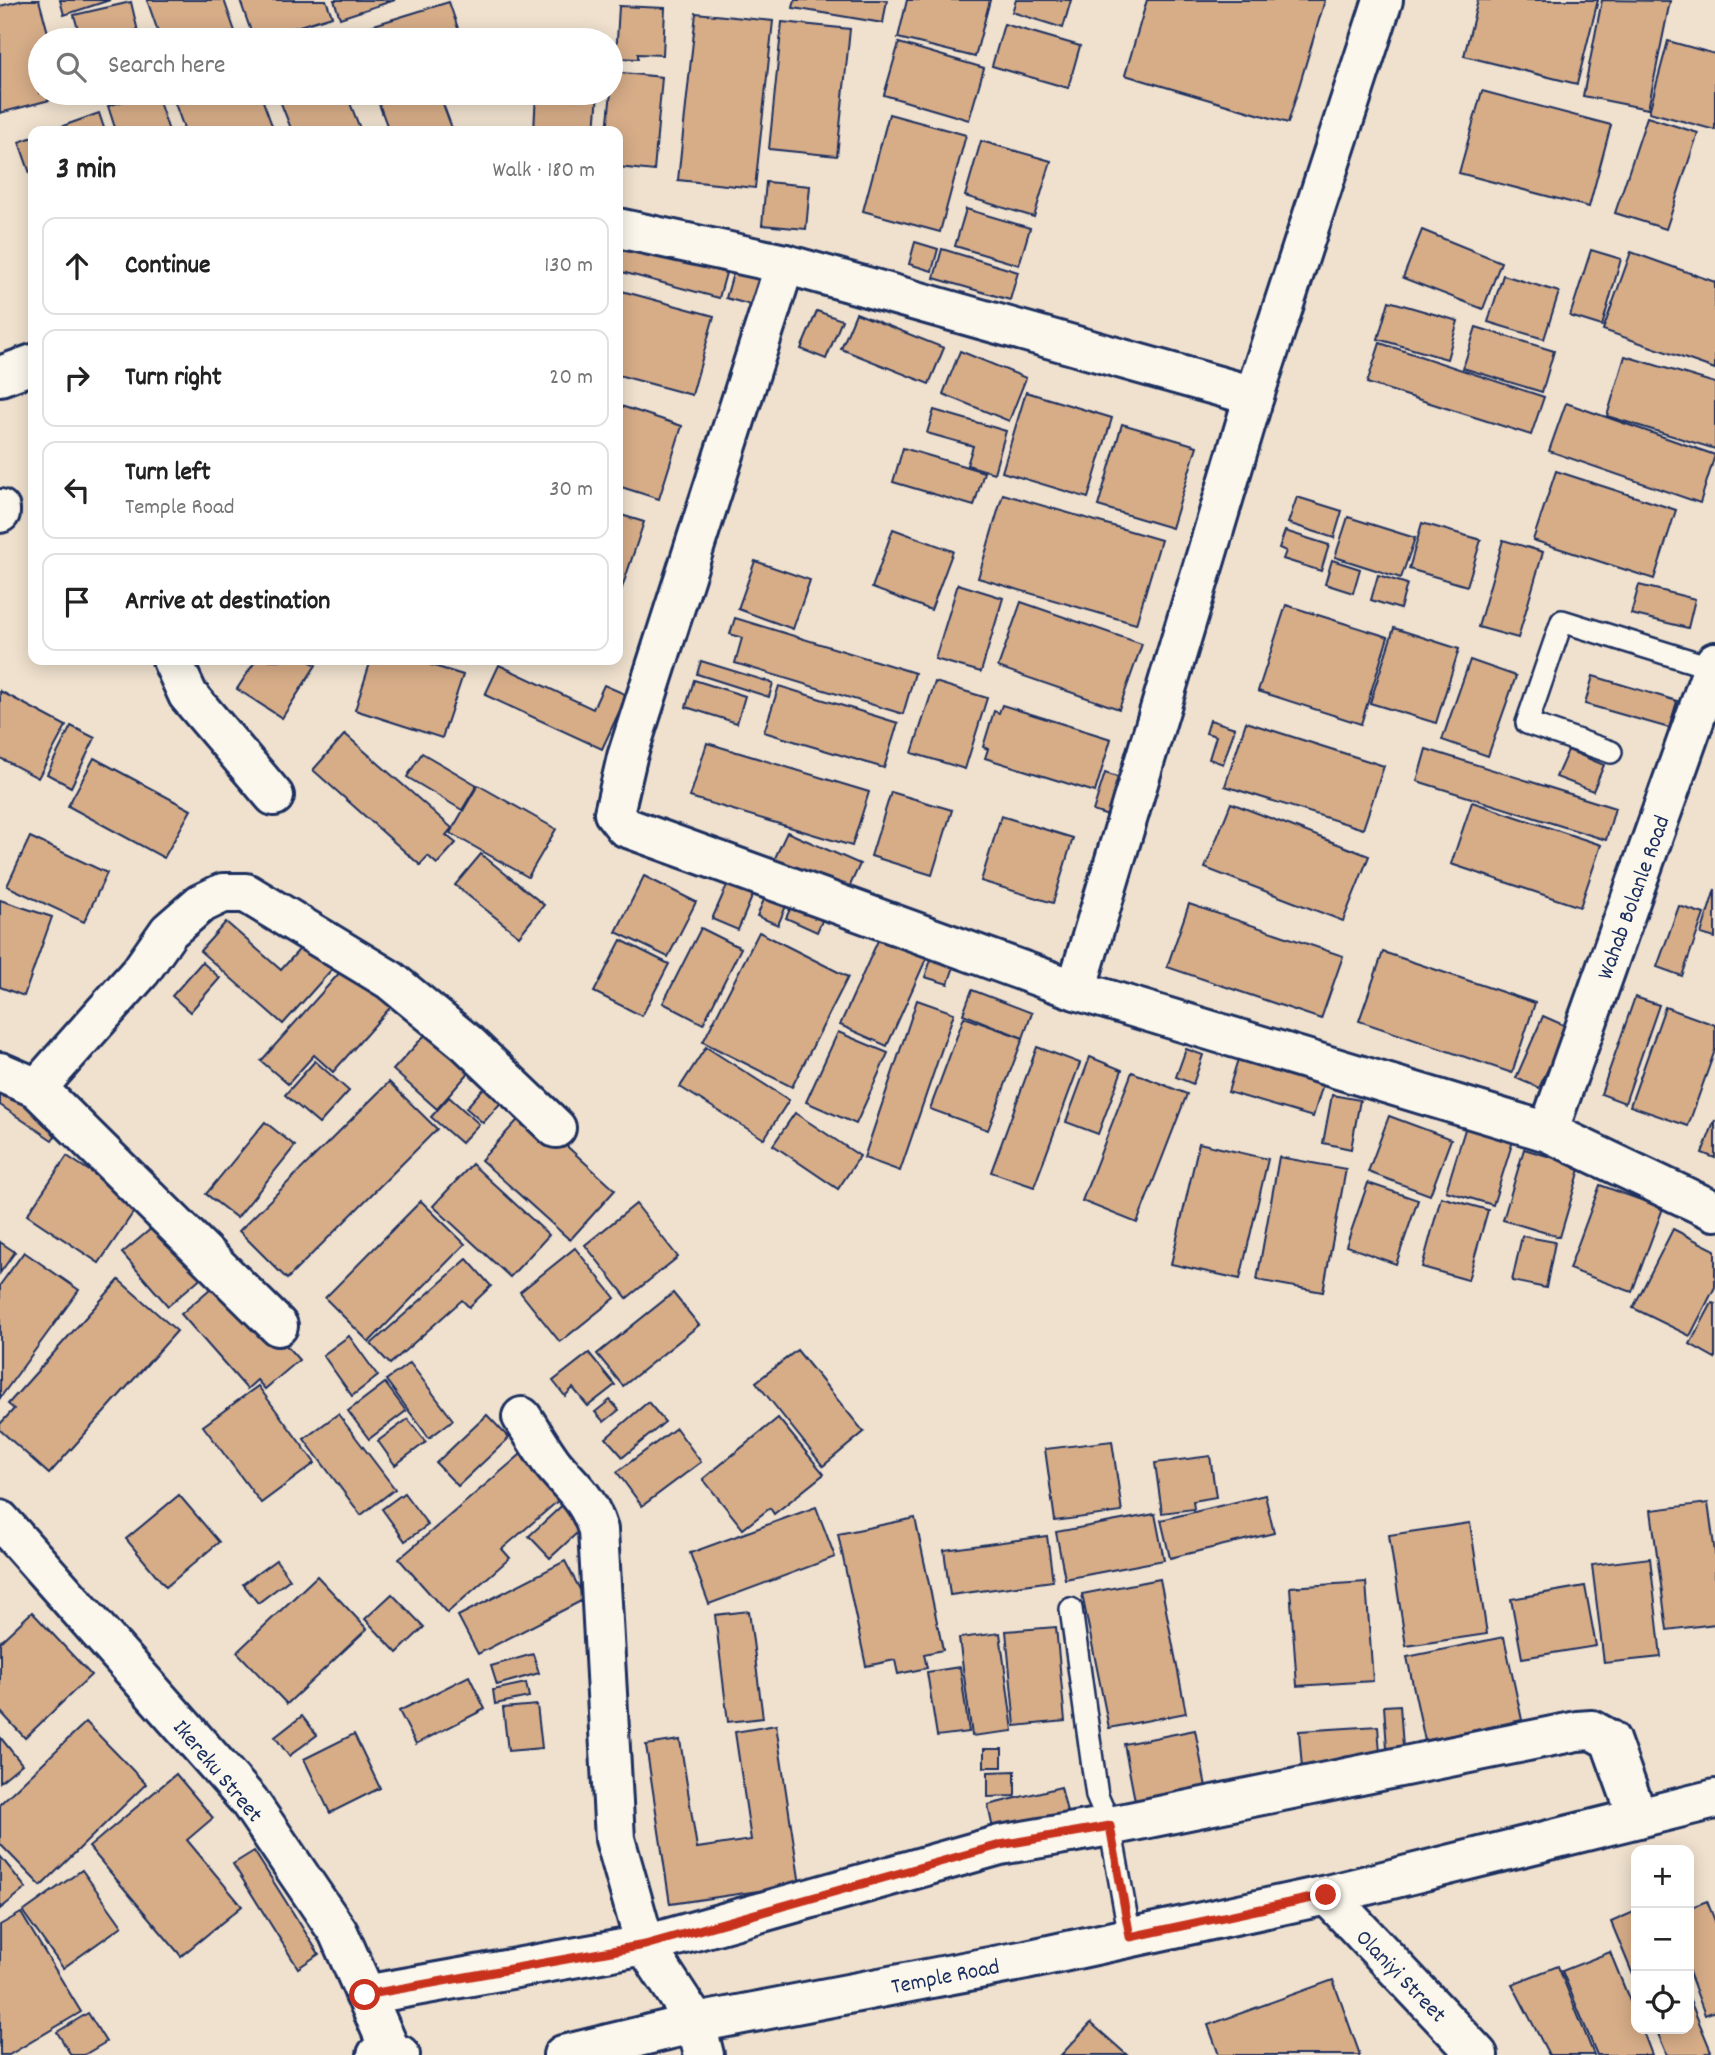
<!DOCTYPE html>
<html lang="en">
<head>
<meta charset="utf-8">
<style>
	:root { --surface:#fff; --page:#f6f6f6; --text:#222; --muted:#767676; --line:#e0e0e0 }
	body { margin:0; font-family:Dekko,sans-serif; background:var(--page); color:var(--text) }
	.controls { position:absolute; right:21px; bottom:21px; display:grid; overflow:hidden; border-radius:14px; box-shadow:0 4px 18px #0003 }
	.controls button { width:63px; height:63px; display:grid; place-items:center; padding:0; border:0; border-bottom:2px solid var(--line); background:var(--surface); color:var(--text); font:35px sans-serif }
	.stop { position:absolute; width:21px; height:21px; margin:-16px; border:5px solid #c8321e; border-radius:50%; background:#fff }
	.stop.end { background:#c8321e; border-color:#fff; box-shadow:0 2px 7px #0008 }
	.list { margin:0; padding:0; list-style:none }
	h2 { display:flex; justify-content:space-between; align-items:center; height:91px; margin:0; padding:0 28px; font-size:30px }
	h2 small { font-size:23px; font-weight:400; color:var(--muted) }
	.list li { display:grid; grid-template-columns:46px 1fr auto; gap:21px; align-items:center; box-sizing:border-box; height:98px; margin:0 14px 14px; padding:0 14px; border:2px solid var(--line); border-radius:14px }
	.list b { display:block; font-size:26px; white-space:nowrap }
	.list p { margin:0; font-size:23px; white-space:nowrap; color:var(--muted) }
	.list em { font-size:23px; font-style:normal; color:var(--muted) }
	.icon { flex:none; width:38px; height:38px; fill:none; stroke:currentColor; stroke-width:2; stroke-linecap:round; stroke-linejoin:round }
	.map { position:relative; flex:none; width:1715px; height:2055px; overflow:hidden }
	.search { position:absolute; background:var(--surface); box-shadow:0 4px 18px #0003; left:28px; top:28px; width:595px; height:77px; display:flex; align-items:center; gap:18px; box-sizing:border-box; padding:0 24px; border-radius:38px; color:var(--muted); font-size:26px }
	.panel { position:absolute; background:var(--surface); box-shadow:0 4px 18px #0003; left:28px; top:126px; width:595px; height:539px; border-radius:14px }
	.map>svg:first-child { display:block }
</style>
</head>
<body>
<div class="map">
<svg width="1715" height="2055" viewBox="0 0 1715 2055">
	<rect width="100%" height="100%" fill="#f0e1ce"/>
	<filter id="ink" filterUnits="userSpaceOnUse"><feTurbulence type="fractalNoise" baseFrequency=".0143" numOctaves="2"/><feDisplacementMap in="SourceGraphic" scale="14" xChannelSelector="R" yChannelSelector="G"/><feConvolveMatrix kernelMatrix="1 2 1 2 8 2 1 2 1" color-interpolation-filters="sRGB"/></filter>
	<g filter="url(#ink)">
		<g fill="#d7ad88" stroke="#1b2f5e" stroke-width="2">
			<path d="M23,0H39L50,40H40V93H64L65,96L0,113V6Z"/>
			<path d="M60,0H110L64,15Z"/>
			<path d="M147,0H224L238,40H161Z"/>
			<path d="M240,0H326L332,16L254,40Z"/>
			<path d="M334,0H395L340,18Z"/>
			<path d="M795,0H887L883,23L793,8Z"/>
			<path d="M907,0H990L975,57L898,38Z"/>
			<path d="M1016,0H1071L1063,28L1012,12Z"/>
			<path d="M1147,0H1325L1288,123L1125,75Z"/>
			<path d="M1478,0H1598L1577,84L1464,56Z"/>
			<path d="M1602,0L1670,1L1648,109L1583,96Z"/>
			<path d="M131,2L140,40H81L74,15Z"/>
			<path d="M449,2L462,40H350L348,33Z"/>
			<path d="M619,6L665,8L663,55L638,54V59L616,58Z"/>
			<path d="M696,13L773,21L755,188L678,180Z"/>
			<path d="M782,22L850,29L837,156L769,149Z"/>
			<path d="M1004,24L1080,46L1068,88L992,66Z"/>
			<path d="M1668,41L1715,54V130L1649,112Z"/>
			<path d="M899,43L984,68L969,120L884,95Z"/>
			<path d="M613,72L662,77L654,171L618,167V131H607Z"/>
			<path d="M1482,91L1611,125L1589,207L1459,173Z"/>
			<path d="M149,93H156L169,131H116L108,106Z"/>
			<path d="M178,93H260L274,131H185L172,95Z"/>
			<path d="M277,93H346L361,131H292Z"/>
			<path d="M375,93H439L453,131H389Z"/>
			<path d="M536,93H598L595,131H534Z"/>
			<path d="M99,113L105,131H49Z"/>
			<path d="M889,114L966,135L940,232L863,211Z"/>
			<path d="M1647,117L1698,133L1666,229L1615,213Z"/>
			<path d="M33,137V182L19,142Z"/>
			<path d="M981,141L1051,161L1034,217L965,196Z"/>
			<path d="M766,182L810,186L806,229L762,225Z"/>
			<path d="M966,209L1030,228L1019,265L955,246Z"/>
			<path d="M1422,230L1501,262L1483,309L1403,278Z"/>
			<path d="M915,242L938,249L932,271L909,264Z"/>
			<path d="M618,244L726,273L719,298L618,271Z"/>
			<path d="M942,249L1018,272L1010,300L934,278Z"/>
			<path d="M1591,250L1621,259L1602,326L1570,316Z"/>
			<path d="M1631,252L1715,282V369L1603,330Z"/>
			<path d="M734,270L760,277L751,305L726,298Z"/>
			<path d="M1503,275L1559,292L1544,339L1488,322Z"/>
			<path d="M618,290L714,316L692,395L618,375Z"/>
			<path d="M1389,301L1458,321L1447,359L1378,339Z"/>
			<path d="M817,311L842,320L826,359L801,349Z"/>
			<path d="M856,313L944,348L929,384L841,349Z"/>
			<path d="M1476,327L1554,351L1542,392L1463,368Z"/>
			<path d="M1380,343L1544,397L1531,435L1367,383Z"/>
			<path d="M960,351L1026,378L1009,421L943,394Z"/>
			<path d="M1625,356L1715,383V449L1607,416Z"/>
			<path d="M1026,392L1112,418L1088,498L1002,472Z"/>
			<path d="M1566,403L1715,455L1700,503L1549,451Z"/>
			<path d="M618,405L682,426L659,499L618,486Z"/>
			<path d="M934,410L1006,431L994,473L967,465L973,446L927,433Z"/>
			<path d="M1122,424L1197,446L1172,528L1098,506Z"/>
			<path d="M903,448L984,472L974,506L893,482Z"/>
			<path d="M1556,471L1676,510L1654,579L1533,540Z"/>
			<path d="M1003,494L1161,540L1136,624L978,578Z"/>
			<path d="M1297,497L1342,511L1334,538L1288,523Z"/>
			<path d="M618,514L644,522L618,600Z"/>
			<path d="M1348,517L1415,538L1401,578L1335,557Z"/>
			<path d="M1422,523L1481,540L1467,586L1409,569Z"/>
			<path d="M893,529L953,551L931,610L872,588Z"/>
			<path d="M1285,531L1329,545L1321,571L1283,559L1286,551L1279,548Z"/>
			<path d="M1503,540L1543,552L1518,638L1478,627Z"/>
			<path d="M1332,560L1360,569L1353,593L1325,584Z"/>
			<path d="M755,561L810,580L793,629L738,609Z"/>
			<path d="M1378,575L1407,584L1400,609L1371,600Z"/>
			<path d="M958,584L1003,598L981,672L935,659Z"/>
			<path d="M1639,585L1695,599L1688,628L1631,614Z"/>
			<path d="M1021,602L1142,644L1119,709L998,667Z"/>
			<path d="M1286,605L1388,637L1361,724L1258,691Z"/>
			<path d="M735,618L915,673L903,714L735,663L742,638L730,634Z"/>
			<path d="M1394,628L1459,649L1436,723L1370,703Z"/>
			<path d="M256,660H307L316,665L282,718L237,689Z"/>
			<path d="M371,660H415L463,675L442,738L355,710Z"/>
			<path d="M1470,660L1516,676L1488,756L1442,740Z"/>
			<path d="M701,661L773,683L769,697L697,674Z"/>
			<path d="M499,665L593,709L604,685L627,695L602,749L485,695Z"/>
			<path d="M1593,676L1677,701L1669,728L1585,704Z"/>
			<path d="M694,680L745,696L737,723L686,707Z"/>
			<path d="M935,682L987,698L965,769L912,753Z"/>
			<path d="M779,686L898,723L884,768L764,732Z"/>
			<path d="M0,691L66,726L38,778L0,758Z"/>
			<path d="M1002,705L1111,739L1095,792L985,758L988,749L983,747L994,711L999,713Z"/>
			<path d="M1210,720L1235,728L1223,764L1209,759L1216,736L1206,733Z"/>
			<path d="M1246,722L1384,766L1363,829L1225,786Z"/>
			<path d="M71,726L95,738L71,787L47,774Z"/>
			<path d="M345,734L452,828L446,835L456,843L437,864L428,856L420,865L313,770Z"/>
			<path d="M707,743L869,792L852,846L690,797Z"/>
			<path d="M1426,749L1615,808L1606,840L1417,781Z"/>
			<path d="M1568,750L1604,765L1593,791L1556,777Z"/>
			<path d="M422,753L477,785L462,810L407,777Z"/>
			<path d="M94,758L191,810L164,858L68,806Z"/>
			<path d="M1105,773L1120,778L1108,816L1093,811Z"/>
			<path d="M478,785L556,829L528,877L450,833Z"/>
			<path d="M891,792L952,810L932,875L871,856Z"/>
			<path d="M1472,802L1601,845L1580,907L1451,864Z"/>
			<path d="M1231,803L1369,856L1343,921L1205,868Z"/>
			<path d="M1001,816L1073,838L1053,903L981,881Z"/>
			<path d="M787,832L860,864L847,892L774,860Z"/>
			<path d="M30,837L107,873L84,922L7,886Z"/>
			<path d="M481,854L544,905L519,936L455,885Z"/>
			<path d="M733,872L758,883L738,930L712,919Z"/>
			<path d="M644,876L696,902L668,957L616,932Z"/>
			<path d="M771,883L792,892L778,925L757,916Z"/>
			<path d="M1715,889V938L1701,934Z"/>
			<path d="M795,898L826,912L817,932L786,918Z"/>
			<path d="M0,900L52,917L24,996L0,987Z"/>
			<path d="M1189,904L1343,956L1321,1019L1167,967Z"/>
			<path d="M1679,906L1704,914L1682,976L1657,967Z"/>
			<path d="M226,922L281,970L305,943L333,968L283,1024L200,951Z"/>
			<path d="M884,927L931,948L887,1046L840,1025Z"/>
			<path d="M701,928L741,948L703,1024L663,1003Z"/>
			<path d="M759,932L848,977L792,1087L703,1042Z"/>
			<path d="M621,940L669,964L642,1016L594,992Z"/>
			<path d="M935,948L958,955L948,984L925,977Z"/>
			<path d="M1383,952L1535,1003L1512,1073L1359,1021Z"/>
			<path d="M350,961L396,1001L333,1072L314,1055L288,1084L261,1061Z"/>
			<path d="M202,962L220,978L190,1012L172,996Z"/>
			<path d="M972,990L1032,1013L1023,1038L963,1014Z"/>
			<path d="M1635,997L1659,1005L1625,1103L1601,1094Z"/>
			<path d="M917,1000L954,1013L900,1171L864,1158Z"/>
			<path d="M1665,1007L1715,1025V1050L1688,1126L1630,1106Z"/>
			<path d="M1543,1016L1568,1027L1539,1088L1516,1078Z"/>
			<path d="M964,1017L1023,1038L988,1130L930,1109Z"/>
			<path d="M436,1023L479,1061L437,1109L393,1070Z"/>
			<path d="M838,1032L888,1053L856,1124L806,1102Z"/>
			<path d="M706,1047L789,1100L764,1139L680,1087Z"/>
			<path d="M1037,1047L1080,1063L1034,1187L991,1172Z"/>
			<path d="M1186,1049L1203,1055L1193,1084L1176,1077Z"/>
			<path d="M1090,1057L1122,1070L1098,1134L1066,1122Z"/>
			<path d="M1238,1059L1323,1084L1313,1117L1228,1092Z"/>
			<path d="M315,1061L349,1091L319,1124L285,1095Z"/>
			<path d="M1132,1072L1187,1094L1137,1223L1082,1201Z"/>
			<path d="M496,1074L513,1089L483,1123L466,1108Z"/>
			<path d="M389,1082L437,1129L287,1279L239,1231Z"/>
			<path d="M7,1083L65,1122L52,1140L0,1105V1093Z"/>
			<path d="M1332,1095L1360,1100L1351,1149L1323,1143Z"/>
			<path d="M449,1097L479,1124L461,1143L431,1117Z"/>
			<path d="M527,1110L615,1190L570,1240L481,1160Z"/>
			<path d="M795,1113L860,1156L838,1189L773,1145Z"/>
			<path d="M1389,1116L1451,1139L1430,1195L1368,1172Z"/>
			<path d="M1715,1120V1158L1702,1153Z"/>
			<path d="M265,1122L295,1146L237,1218L206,1194Z"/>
			<path d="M1466,1126L1513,1141L1493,1205L1446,1191Z"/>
			<path d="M1199,1143L1268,1159L1240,1279L1171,1264Z"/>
			<path d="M1524,1149L1581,1166L1560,1237L1503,1220Z"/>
			<path d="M67,1156L139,1204L99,1263L27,1215Z"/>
			<path d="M1279,1157L1346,1169L1323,1292L1257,1280Z"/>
			<path d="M472,1164L549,1235L510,1277L433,1206Z"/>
			<path d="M1368,1183L1418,1200L1396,1264L1346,1246Z"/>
			<path d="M1600,1185L1663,1208L1632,1292L1569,1269Z"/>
			<path d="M1441,1197L1488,1210L1468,1280L1422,1267Z"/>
			<path d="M421,1201L465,1244L369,1342L325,1298Z"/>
			<path d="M636,1204L678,1257L627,1298L585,1245Z"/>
			<path d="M158,1223L204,1275L168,1306L122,1253Z"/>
			<path d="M1673,1229L1715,1250V1287L1690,1336L1633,1308Z"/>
			<path d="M1522,1236L1555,1242L1546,1288L1512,1281Z"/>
			<path d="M0,1242L15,1252L0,1273Z"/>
			<path d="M575,1248L615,1298L560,1342L520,1292Z"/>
			<path d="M24,1252L79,1290L0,1398V1285Z"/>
			<path d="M467,1259L491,1286L469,1307L462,1300L390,1364L371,1344Z"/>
			<path d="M225,1276L299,1360L265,1389L257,1380L247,1389L181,1314Z"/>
			<path d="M119,1280L177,1331L49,1474L0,1430V1424L14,1409L8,1404Z"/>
			<path d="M673,1293L699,1325L623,1386L597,1354Z"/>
			<path d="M1712,1303L1715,1304V1358L1690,1344Z"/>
			<path d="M349,1336L378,1376L352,1396L323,1355Z"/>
			<path d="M797,1350L864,1432L823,1466L756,1382Z"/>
			<path d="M589,1353L615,1385L588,1406L573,1388L565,1396L553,1381Z"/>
			<path d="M410,1363L453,1420L429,1438L386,1380Z"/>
			<path d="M385,1383L406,1411L369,1439L348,1411Z"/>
			<path d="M258,1386L315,1463L261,1503L203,1426Z"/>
			<path d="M610,1400L619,1410L604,1422L595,1412Z"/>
			<path d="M648,1402L665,1422L623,1457L606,1438Z"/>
			<path d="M338,1414L395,1489L361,1515L304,1439Z"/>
			<path d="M487,1415L509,1438L458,1486L436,1463Z"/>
			<path d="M778,1418L824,1474L774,1514L770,1508L743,1529L703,1479Z"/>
			<path d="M408,1419L426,1442L395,1465L378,1441Z"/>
			<path d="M676,1428L701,1462L642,1506L617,1472Z"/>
			<path d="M1112,1441L1122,1512L1055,1521L1045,1449Z"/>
			<path d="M527,1449L566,1494L502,1549L510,1558L447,1613L399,1559Z"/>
			<path d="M1210,1456L1216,1497L1193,1501L1194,1509L1162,1513L1155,1463Z"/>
			<path d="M404,1493L428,1525L405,1541L382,1509Z"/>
			<path d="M179,1495L219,1542L166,1587L126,1539Z"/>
			<path d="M1265,1495L1274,1533L1170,1558L1161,1520Z"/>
			<path d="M569,1499L590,1521L550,1558L529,1536Z"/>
			<path d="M1708,1503L1715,1553V1624L1667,1630L1651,1510Z"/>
			<path d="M816,1507L835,1557L709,1604L690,1553Z"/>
			<path d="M1155,1514L1164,1560L1065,1579L1056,1532Z"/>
			<path d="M915,1518L943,1650L924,1654L927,1668L898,1674L895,1660L866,1666L838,1534Z"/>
			<path d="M1470,1523L1487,1634L1406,1646L1389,1535Z"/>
			<path d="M1047,1536L1053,1581L950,1595L944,1550Z"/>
			<path d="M1650,1558L1661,1657L1604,1663L1592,1565Z"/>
			<path d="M276,1560L290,1579L258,1603L243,1584Z"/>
			<path d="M565,1561L585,1599L478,1654L458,1616Z"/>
			<path d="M317,1576L367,1629L287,1704L237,1652Z"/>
			<path d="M1160,1579L1186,1713L1109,1728L1082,1594Z"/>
			<path d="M1366,1582L1373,1681L1297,1686L1290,1587Z"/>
			<path d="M1585,1586L1596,1646L1522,1658L1511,1599Z"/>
			<path d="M392,1594L424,1627L397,1653L365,1619Z"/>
			<path d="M749,1611L763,1718L728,1722L715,1615Z"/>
			<path d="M32,1612L91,1675L25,1738L0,1711V1642Z"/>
			<path d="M1056,1627L1065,1721L1015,1726L1006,1631Z"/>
			<path d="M1000,1633L1013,1731L972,1736L959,1638Z"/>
			<path d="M1504,1637L1522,1720L1425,1741L1407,1657Z"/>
			<path d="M533,1654L539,1673L497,1685L491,1666Z"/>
			<path d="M960,1667L969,1732L937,1736L927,1672Z"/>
			<path d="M469,1676L485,1709L416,1744L399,1711Z"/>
			<path d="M526,1683L529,1697L495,1704L493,1690Z"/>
			<path d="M537,1705L542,1748L508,1751L503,1708Z"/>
			<path d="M1400,1705L1403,1747L1387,1748L1384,1706Z"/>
			<path d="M302,1716L317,1735L289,1756L275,1737Z"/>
			<path d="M86,1722L146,1784L41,1886L0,1844V1804Z"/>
			<path d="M776,1725L800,1885L670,1904L646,1745L680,1740L697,1848L751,1840L735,1732Z"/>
			<path d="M1378,1726L1380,1754L1343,1757L1344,1765L1302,1768L1299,1731Z"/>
			<path d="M1195,1730L1208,1797L1137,1811L1124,1744Z"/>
			<path d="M354,1734L380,1788L330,1813L304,1759Z"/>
			<path d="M0,1737L22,1764L0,1782Z"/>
			<rect x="984" y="1749" width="18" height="18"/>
			<path d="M1015,1771V1796L988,1797V1772Z"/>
			<path d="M176,1774L213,1818L187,1840L242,1906L181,1956L89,1847Z"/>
			<path d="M1061,1787L1068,1816L994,1834L988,1805Z"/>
			<path d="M254,1851L319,1954L298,1968L233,1864Z"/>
			<path d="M0,1856L26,1888L0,1909Z"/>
			<path d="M82,1870L122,1926L63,1968L23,1912Z"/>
			<path d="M1707,1901L1715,1921V2011L1705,2015L1689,1972V1908Z"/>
			<path d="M1636,1911V1982L1611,1922Z"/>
			<path d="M21,1913L81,2012L9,2055H0V1925Z"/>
			<path d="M1610,1952L1636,2016V2029H1642L1652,2055H1597L1562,1971Z"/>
			<path d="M1558,1966L1594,2055H1549L1512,1984Z"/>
			<path d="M1333,1980L1360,2055H1219L1208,2025Z"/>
			<path d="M1689,1998L1711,2051L1702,2055H1667L1656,2029H1689Z"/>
			<path d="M88,2013L106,2042L84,2055H71L57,2032Z"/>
			<path d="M1091,2023L1127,2055H1061Z"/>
		</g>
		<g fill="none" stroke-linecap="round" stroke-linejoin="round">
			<g stroke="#1b2f5e" stroke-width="26">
				<g id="service">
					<path d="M1611,752L1527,723L1562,621L1713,668"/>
					<path d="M1071,1609L1097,1796L1110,1826L1130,1937"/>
				</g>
			</g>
			<g stroke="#1b2f5e" stroke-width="44">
				<g id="minor">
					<path d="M618,228L785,264L1254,396"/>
					<path d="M785,264L627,757L614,813L625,827L1076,990L1548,1132L1715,1211"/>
					<path d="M0,376L33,364"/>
					<path d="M0,509V513"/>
					<path d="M172,660L188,695L274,796"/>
					<path d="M1076,990L1254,396L1383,0"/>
					<path d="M0,1072L37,1088L278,1326"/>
					<path d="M37,1088L141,971L169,931L200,904L223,893H246L390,980L467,1043L556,1128"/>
					<path d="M1548,1132L1715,662"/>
					<path d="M522,1417C532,1432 541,1448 552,1463C572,1488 588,1497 598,1530L615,1839L645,1945L696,2023L704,2055"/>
					<path d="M0,1520L249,1801L338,1932L391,2052"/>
					<path d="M1327,1895L1715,1799"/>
					<path d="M365,1995L645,1945L1000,1845L1110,1826L1577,1731L1592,1730L1610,1740L1638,1818"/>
				</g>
			</g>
			<g stroke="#1b2f5e" stroke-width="44">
				<g id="tertiary">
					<path d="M377,2055L391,2052L400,2055"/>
					<path d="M563,2055L696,2023L1026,1960L1327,1895L1478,2055"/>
				</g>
			</g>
			<use href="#service" stroke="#fbf7ec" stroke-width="21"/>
			<use href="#minor" stroke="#fbf7ec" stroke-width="38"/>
			<use href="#tertiary" stroke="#fbf7ec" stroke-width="38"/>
		</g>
	</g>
	<g fill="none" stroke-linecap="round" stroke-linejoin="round" filter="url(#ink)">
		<path stroke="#c8321e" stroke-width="9" d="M365,1995L645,1945L1000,1845L1110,1826L1130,1937L1326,1895"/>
	</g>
	<g text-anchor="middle" stroke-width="6" stroke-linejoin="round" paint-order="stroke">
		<g font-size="23" fill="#1b2f5e" stroke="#fbf7ec">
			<text transform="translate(1632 897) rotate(-70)" y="8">Wahab Bolanle Road</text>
			<text transform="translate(219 1770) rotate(50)" y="8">Ikereku Street</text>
			<text transform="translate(945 1975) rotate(-11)" y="8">Temple Road</text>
			<text transform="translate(1402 1975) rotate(46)" y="8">Olaniyi Street</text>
		</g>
	</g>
</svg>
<div class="controls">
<button>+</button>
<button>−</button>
<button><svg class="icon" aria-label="locate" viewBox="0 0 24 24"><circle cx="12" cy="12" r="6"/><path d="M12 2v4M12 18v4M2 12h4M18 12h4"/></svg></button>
</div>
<div class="stop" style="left:365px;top:1995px"></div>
<div class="stop end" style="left:1326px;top:1895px"></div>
<div class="search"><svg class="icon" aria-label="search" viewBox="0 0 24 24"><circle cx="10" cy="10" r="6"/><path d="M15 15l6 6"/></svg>Search here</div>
<section class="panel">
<h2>3 min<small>Walk · 180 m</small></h2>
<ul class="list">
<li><svg class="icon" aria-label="ahead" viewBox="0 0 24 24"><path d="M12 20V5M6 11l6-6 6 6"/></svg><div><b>Continue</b></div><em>130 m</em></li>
<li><svg class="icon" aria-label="right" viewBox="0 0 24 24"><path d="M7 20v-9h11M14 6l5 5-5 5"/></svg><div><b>Turn right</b></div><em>20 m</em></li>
<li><svg class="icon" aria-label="left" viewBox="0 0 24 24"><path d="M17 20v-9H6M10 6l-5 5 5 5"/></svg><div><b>Turn left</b><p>Temple Road</p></div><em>30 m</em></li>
<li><svg class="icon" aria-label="arrive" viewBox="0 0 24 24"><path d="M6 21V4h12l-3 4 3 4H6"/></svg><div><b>Arrive at destination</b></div></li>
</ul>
</section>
</div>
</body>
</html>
